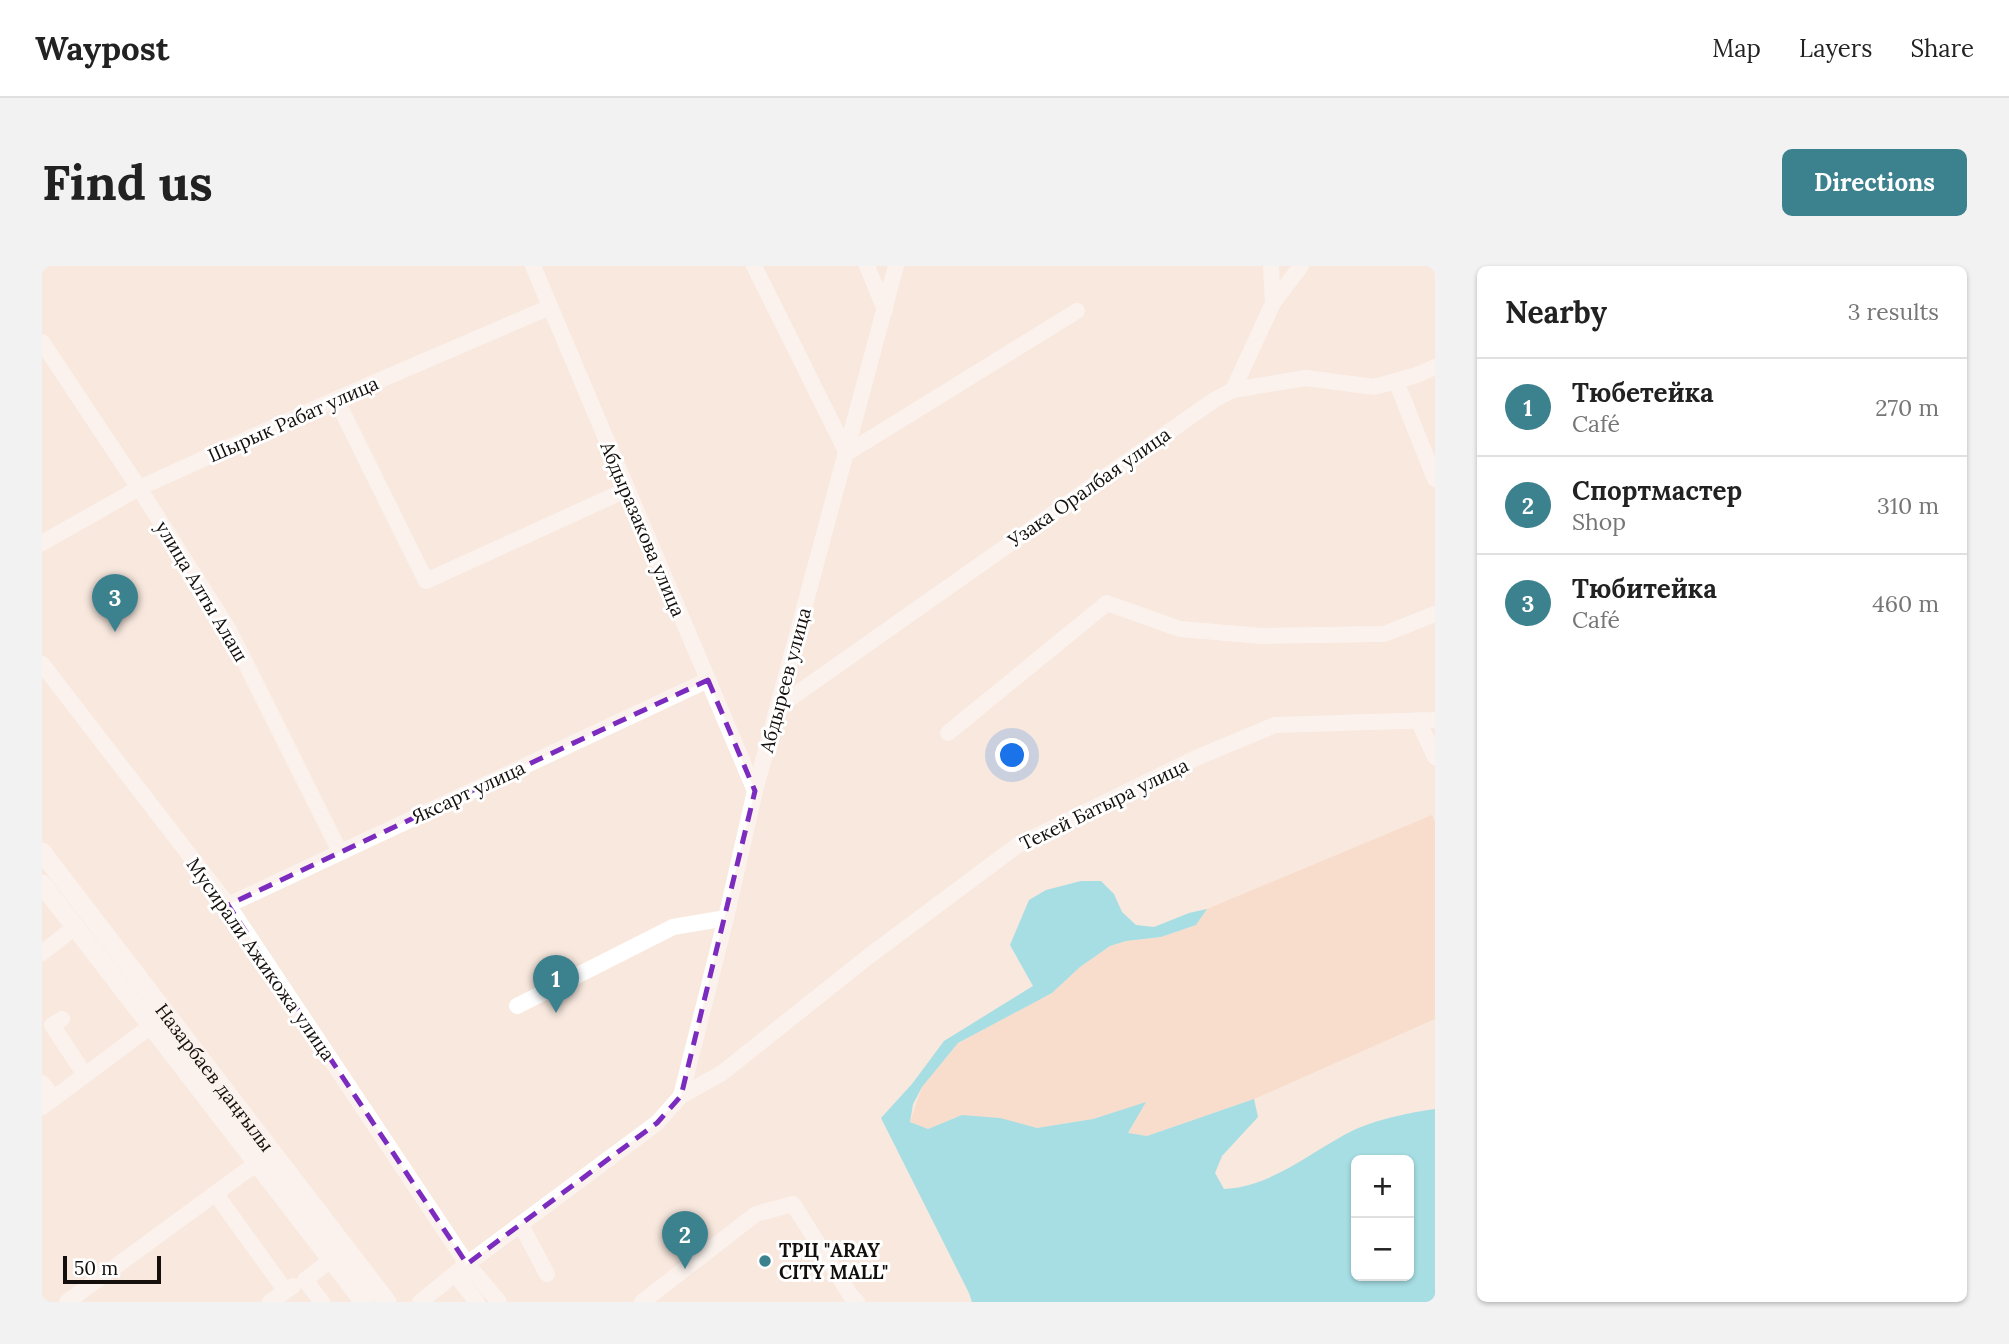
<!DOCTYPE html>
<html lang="en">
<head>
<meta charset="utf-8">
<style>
	:root { --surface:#fff; --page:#f2f2f2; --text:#222; --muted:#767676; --line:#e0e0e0; --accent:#3c818e }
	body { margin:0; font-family:Lora,serif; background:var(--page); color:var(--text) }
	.controls { position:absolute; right:21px; bottom:21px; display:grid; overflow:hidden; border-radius:10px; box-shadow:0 2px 5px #0004 }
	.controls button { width:63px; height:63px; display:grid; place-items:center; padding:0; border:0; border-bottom:2px solid var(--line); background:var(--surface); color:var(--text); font:35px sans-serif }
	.scale { position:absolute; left:21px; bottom:18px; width:98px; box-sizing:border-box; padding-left:7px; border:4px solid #140f0c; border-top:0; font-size:19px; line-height:24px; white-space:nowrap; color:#140f0c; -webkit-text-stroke:5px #fff; paint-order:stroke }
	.you { position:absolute; left:971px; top:490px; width:24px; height:24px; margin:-18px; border:5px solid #fff; border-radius:50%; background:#1a73e8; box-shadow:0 0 0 10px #1a73e833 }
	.badge { display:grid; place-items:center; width:46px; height:46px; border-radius:50%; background:var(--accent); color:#fff; font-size:23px; font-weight:700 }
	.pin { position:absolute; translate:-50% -58px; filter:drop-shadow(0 2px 4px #0008) }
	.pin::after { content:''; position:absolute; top:37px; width:24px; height:21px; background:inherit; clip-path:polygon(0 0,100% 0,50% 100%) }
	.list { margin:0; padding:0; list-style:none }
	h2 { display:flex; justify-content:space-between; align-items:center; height:91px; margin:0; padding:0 28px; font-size:30px }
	h2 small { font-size:23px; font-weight:400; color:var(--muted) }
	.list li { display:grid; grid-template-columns:46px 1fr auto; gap:21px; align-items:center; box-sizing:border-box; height:98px; padding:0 28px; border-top:2px solid var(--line) }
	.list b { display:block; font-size:26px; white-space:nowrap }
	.list p { margin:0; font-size:23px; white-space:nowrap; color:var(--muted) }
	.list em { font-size:23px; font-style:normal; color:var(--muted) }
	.map { position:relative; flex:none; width:1393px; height:1036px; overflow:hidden; border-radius:10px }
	header { display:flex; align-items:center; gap:42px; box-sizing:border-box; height:98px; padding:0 35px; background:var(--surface); border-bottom:2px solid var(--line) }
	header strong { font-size:33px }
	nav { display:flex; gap:38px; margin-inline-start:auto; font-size:24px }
	.intro { display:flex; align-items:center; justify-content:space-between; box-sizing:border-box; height:168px; padding:0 42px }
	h1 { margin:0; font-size:49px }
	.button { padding:18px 32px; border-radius:10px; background:var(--accent); color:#fff; font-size:24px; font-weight:700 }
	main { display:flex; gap:42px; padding:0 42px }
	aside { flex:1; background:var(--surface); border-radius:10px; box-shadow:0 2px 5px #0004 }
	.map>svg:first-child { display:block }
</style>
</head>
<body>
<header>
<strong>Waypost</strong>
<nav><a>Map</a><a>Layers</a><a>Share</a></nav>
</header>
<div class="intro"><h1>Find us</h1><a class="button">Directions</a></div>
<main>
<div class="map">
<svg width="1393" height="1036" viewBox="0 0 1393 1036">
	<rect width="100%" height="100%" fill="#f8e8de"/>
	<path fill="#fad1b5" d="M1390,549L1393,556V753L1212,833L1105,870L1086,868L1103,837L1051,853L995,862L920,849L886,863L868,856L880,821L916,777L1010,727L1038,701L1068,680L1084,675L1119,671L1154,659L1165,643Z"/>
	<path fill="#44d2ea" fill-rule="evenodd" d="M1039,615H1059L1072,628L1080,646L1094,659L1112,661L1147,647L1165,643L1154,659L1119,671L1084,675L1068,680L1038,701L1010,727L916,777L880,821L871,838L868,856L886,863L920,849L958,852L995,862L1051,853L1104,836L1086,867L1105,870L1212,833L1216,851L1180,890L1173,907L1182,923C1233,920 1270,884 1314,863C1340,852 1366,847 1393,843V1036H930L927,1027L839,852L870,818L902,775L991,720L968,679L987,634L1004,624ZM1314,894H1367V1010H1314Z"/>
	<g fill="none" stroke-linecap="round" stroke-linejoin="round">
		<g stroke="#fff" stroke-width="16">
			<path d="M491,0L713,525"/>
			<path d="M712,0L805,187L1035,45"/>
			<path d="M825,0L843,44"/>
			<path d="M1229,0L1231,37"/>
			<path d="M0,76L97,222L187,364L298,586"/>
			<path d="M1354,115L1393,213"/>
			<path d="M1191,124L1231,37L1259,0"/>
			<path d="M294,133L384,315L584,224"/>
			<path d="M0,277L97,222L294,133L508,41"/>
			<path d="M0,398L186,639L425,998L457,1036"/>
			<path d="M736,441L1172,134L1191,124L1264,112L1332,121L1375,109L1393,101"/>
			<path d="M1376,454L1393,491"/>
			<path d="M906,467L1065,337L1138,363L1220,370L1342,368L1393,348"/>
			<path d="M186,639L666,414"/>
			<path d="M0,687L33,661"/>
			<path d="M475,740L631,661L684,652"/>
			<path d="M20,753L10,759L43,809"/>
			<path d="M0,817L12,832"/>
			<path d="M639,830L684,652L713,525L854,0"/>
			<path d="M0,841L109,760"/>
			<path d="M173,927L243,1024"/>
			<path d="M479,959L505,1008"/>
			<path d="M413,1008L435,1036"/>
			<path d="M25,1036L215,897"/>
			<path d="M228,1036L251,1020"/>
			<path d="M280,1036L263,1014L289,994"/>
			<path d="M378,1036L425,998L615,857L639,830L680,807L827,690L976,579L1154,492L1233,459L1393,454"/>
			<path d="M600,1036L714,948L751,938L809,1030L815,1036"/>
		</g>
		<g stroke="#fff" stroke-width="19">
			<path id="s1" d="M0,586L345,1036"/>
			<path d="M0,618L322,1036"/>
		</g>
	</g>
	<path d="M0 0H1393V1036H0ZM666,414L713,525L639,830L615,857L425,998L186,639Z" fill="#f8e8de" fill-opacity=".55" fill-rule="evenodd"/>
	<path fill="none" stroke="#7b2cbf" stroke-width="5" stroke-dasharray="14 9" stroke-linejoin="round" d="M666,414L713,525L639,830L615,857L425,998L186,639Z"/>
	<circle fill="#3c818e" stroke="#fff" stroke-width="2.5" cx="723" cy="995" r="7"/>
	<g text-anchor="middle" stroke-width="6" stroke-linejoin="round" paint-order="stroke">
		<g font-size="19" fill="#140f0c" stroke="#fff">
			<text transform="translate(251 153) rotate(-24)" y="7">Шырык Рабат улица</text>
			<text transform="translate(1047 221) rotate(-35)" y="7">Узака Оралбая улица</text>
			<text transform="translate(601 263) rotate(67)" y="7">Абдыразакова улица</text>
			<text transform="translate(160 325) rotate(59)" y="7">улица Алты Алаш</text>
			<text transform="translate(743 414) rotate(-75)" y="7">Абдыреев улица</text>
			<text transform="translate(426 526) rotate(-25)" y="7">Яксарт улица</text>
			<text transform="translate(1062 538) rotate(-26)" y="7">Текей Батыра улица</text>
			<text transform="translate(219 693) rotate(55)" y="7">Мусирали Ажикожа улица</text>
			<text dy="7" stroke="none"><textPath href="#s1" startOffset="284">Назарбаев даңғылы</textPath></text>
		</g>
		<g font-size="19" font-weight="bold" fill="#140f0c" stroke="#fff" text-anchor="start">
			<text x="737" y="991">ТРЦ "ARAY<tspan x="737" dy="22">CITY MALL"</tspan></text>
		</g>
	</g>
</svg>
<div class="controls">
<button>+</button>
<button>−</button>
</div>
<div class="scale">50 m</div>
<div class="you"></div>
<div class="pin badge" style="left:514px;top:747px">1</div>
<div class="pin badge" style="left:643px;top:1003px">2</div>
<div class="pin badge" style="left:73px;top:366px">3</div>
</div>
<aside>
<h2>Nearby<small>3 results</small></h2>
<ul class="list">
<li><span class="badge">1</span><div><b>Тюбетейка</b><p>Café</p></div><em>270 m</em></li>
<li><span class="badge">2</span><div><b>Спортмастер</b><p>Shop</p></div><em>310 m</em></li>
<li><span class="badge">3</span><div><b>Тюбитейка</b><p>Café</p></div><em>460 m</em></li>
</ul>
</aside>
</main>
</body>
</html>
